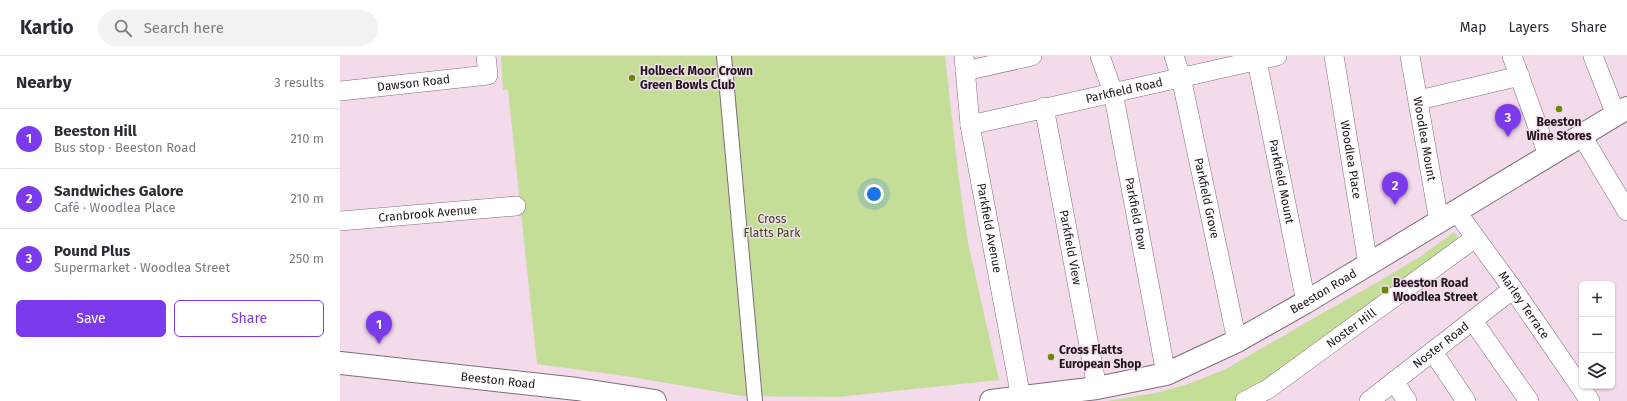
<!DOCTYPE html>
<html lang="en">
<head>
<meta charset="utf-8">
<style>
	:root { --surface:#fff; --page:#f2f2f3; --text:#2b2b33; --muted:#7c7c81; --line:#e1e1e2; --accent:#7c3aed }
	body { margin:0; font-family:"Fira Sans",sans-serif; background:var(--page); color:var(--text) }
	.controls { position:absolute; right:12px; bottom:12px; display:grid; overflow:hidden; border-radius:6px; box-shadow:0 1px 3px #0004 }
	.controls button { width:36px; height:36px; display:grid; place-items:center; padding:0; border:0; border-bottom:1px solid var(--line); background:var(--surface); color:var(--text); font:20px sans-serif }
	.you { position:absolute; left:534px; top:138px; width:14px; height:14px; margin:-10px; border:3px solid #fff; border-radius:50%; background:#1a73e8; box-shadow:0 0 0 6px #1a73e833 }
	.badge { display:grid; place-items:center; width:26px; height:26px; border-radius:50%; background:var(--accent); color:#fff; font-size:13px; font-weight:700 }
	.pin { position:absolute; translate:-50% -33px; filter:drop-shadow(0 1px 2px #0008) }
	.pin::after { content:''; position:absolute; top:21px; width:14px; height:12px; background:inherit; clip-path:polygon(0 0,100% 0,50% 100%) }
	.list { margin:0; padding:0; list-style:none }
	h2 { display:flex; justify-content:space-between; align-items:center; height:52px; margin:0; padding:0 16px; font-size:17px }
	h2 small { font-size:13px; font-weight:400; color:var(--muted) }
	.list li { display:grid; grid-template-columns:26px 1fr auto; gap:12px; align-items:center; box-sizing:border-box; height:60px; padding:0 16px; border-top:1px solid var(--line) }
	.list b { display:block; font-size:15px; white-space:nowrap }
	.list p { margin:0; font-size:13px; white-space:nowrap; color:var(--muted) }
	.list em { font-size:13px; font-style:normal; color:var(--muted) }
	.actions { display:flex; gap:8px; padding:12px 16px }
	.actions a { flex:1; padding:9px 0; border:1px solid var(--accent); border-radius:6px; text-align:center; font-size:14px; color:var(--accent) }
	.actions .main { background:var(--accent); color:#fff }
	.icon { flex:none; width:22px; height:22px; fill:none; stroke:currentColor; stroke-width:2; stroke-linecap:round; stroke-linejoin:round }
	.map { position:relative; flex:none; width:1287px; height:345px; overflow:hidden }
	header { display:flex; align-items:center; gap:24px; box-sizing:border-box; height:56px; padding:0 20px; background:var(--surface); border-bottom:1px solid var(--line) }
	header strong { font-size:19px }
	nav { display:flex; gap:22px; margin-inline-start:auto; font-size:14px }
	.search { width:280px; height:36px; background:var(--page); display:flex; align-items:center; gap:10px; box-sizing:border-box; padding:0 14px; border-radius:22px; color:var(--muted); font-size:15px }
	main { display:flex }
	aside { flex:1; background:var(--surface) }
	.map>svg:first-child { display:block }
</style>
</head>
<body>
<header>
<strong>Kartio</strong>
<div class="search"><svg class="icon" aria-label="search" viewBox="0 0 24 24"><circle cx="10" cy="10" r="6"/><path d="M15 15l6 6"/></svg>Search here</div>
<nav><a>Map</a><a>Layers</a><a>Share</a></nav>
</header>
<main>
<aside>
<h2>Nearby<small>3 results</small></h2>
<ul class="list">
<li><span class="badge">1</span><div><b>Beeston Hill</b><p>Bus stop · Beeston Road</p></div><em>210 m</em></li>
<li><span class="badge">2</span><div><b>Sandwiches Galore</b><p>Café · Woodlea Place</p></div><em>210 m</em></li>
<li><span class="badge">3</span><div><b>Pound Plus</b><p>Supermarket · Woodlea Street</p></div><em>250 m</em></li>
</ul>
<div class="actions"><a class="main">Save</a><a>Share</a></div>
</aside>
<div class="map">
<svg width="1287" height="345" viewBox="0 0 1287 345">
	<rect width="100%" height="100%" fill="#f3dbec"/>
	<g fill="#c4dd97">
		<path d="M161,0H605L619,124L628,187L659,324L498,341L402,340L292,321L197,308L168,34H163Z"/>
		<path d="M1114,176L1119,183L900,343L895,345H767L816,337L845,329L884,314L981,258L1036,227L1081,200Z"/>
	</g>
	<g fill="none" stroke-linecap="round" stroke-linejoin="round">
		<g stroke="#806c7b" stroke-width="16">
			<path id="pedestrian" d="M384,0L415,345"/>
		</g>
		<g stroke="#806c7b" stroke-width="20">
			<g id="minor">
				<path id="s1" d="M624,0L630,69L681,342"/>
				<path id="s2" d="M760,0L773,36L826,318"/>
				<path id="s3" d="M834,0L841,21L897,285"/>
				<path id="s4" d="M994,0L1028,208"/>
				<path id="s5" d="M1070,0L1099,165"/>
				<path d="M1172,0L1208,99"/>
				<path d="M1253,0L1276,59"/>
				<path id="s6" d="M917,5L966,246"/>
				<path d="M625,15L692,0"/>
				<path id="s7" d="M0,35L148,19L146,0"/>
				<path d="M1079,44L1180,20"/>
				<path id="s8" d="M704,51L757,332"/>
				<path id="s9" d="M630,69L937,0"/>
				<path d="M1242,80L1287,155"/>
				<path id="s10" d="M1116,155L1173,233L1250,345"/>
				<path id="s11" d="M0,165L176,150"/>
				<path d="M1133,265L1189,345"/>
				<path d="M1093,296L1126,345"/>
				<path d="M1054,325L1067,345"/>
				<path id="s12" d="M905,345L928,333L1135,182"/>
				<path id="s13" d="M1029,345L1173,233"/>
			</g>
		</g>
		<g stroke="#806c7b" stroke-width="24">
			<g id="tertiary">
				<path id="s14" d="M0,307L237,333L315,345"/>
				<path id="s15" d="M651,345L757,332L826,318L897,285L966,246L1287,52"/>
			</g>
		</g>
		<use href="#pedestrian" stroke="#fff" stroke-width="14"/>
		<use href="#minor" stroke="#fff" stroke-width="19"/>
		<use href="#tertiary" stroke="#fff" stroke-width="22"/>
	</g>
	<g fill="#698907" stroke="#f3dbec" stroke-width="1.5">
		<circle cx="292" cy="22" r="4"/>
		<circle cx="1219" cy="53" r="4"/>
		<rect x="1041" y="230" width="8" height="8" rx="2"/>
		<circle cx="711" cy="301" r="4"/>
	</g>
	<g text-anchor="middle" stroke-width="3" stroke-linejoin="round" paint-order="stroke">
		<g font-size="12" font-weight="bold" fill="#1e161c" stroke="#f3dbec" text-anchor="start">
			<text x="300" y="19">Holbeck Moor Crown<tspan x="300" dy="14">Green Bowls Club</tspan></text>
			<text x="1219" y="70" text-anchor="middle">Beeston<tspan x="1219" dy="14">Wine Stores</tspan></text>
			<text x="1053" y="231">Beeston Road<tspan x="1053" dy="14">Woodlea Street</tspan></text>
			<text x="719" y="298">Cross Flatts<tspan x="719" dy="14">European Shop</tspan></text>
		</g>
		<g font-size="12" fill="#1e161c" stroke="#f3dbec">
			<text dy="4" stroke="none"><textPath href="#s7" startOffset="74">Dawson Road</textPath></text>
			<text dy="4" stroke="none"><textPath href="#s9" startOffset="158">Parkfield Road</textPath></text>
			<text dy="4" stroke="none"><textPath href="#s5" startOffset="84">Woodlea Mount</textPath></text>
			<text dy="4" stroke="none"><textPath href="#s4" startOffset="105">Woodlea Place</textPath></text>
			<text dy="4" stroke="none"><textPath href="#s6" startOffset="123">Parkfield Mount</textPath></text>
			<text dy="4" stroke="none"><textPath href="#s3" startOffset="146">Parkfield Grove</textPath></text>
			<text dy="4" stroke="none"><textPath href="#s11" startOffset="88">Cranbrook Avenue</textPath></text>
			<text dy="4" stroke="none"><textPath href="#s2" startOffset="162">Parkfield Row</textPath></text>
			<text dy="4" stroke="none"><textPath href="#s1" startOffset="174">Parkfield Avenue</textPath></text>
			<text dy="4" stroke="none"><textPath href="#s8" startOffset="143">Parkfield View</textPath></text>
			<text dy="4" stroke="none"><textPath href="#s15" startOffset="355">Beeston Road</textPath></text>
			<text dy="4" stroke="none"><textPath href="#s10" startOffset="116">Marley Terrace</textPath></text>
			<text dy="4" stroke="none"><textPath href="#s12" startOffset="129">Noster Hill</textPath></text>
			<text dy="4" stroke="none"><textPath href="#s13" startOffset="91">Noster Road</textPath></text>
			<text dy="4" stroke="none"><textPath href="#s14" startOffset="159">Beeston Road</textPath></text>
		</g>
		<g font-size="12" fill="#3c4c19" stroke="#f3dbec">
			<text x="432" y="167">Cross<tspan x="432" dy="14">Flatts Park</tspan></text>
		</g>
	</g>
</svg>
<div class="controls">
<button>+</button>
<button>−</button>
<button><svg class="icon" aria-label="layers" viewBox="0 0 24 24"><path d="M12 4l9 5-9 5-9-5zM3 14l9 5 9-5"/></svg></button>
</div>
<div class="you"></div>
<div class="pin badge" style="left:39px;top:288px">1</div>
<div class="pin badge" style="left:1055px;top:149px">2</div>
<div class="pin badge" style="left:1168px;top:81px">3</div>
</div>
</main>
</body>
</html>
